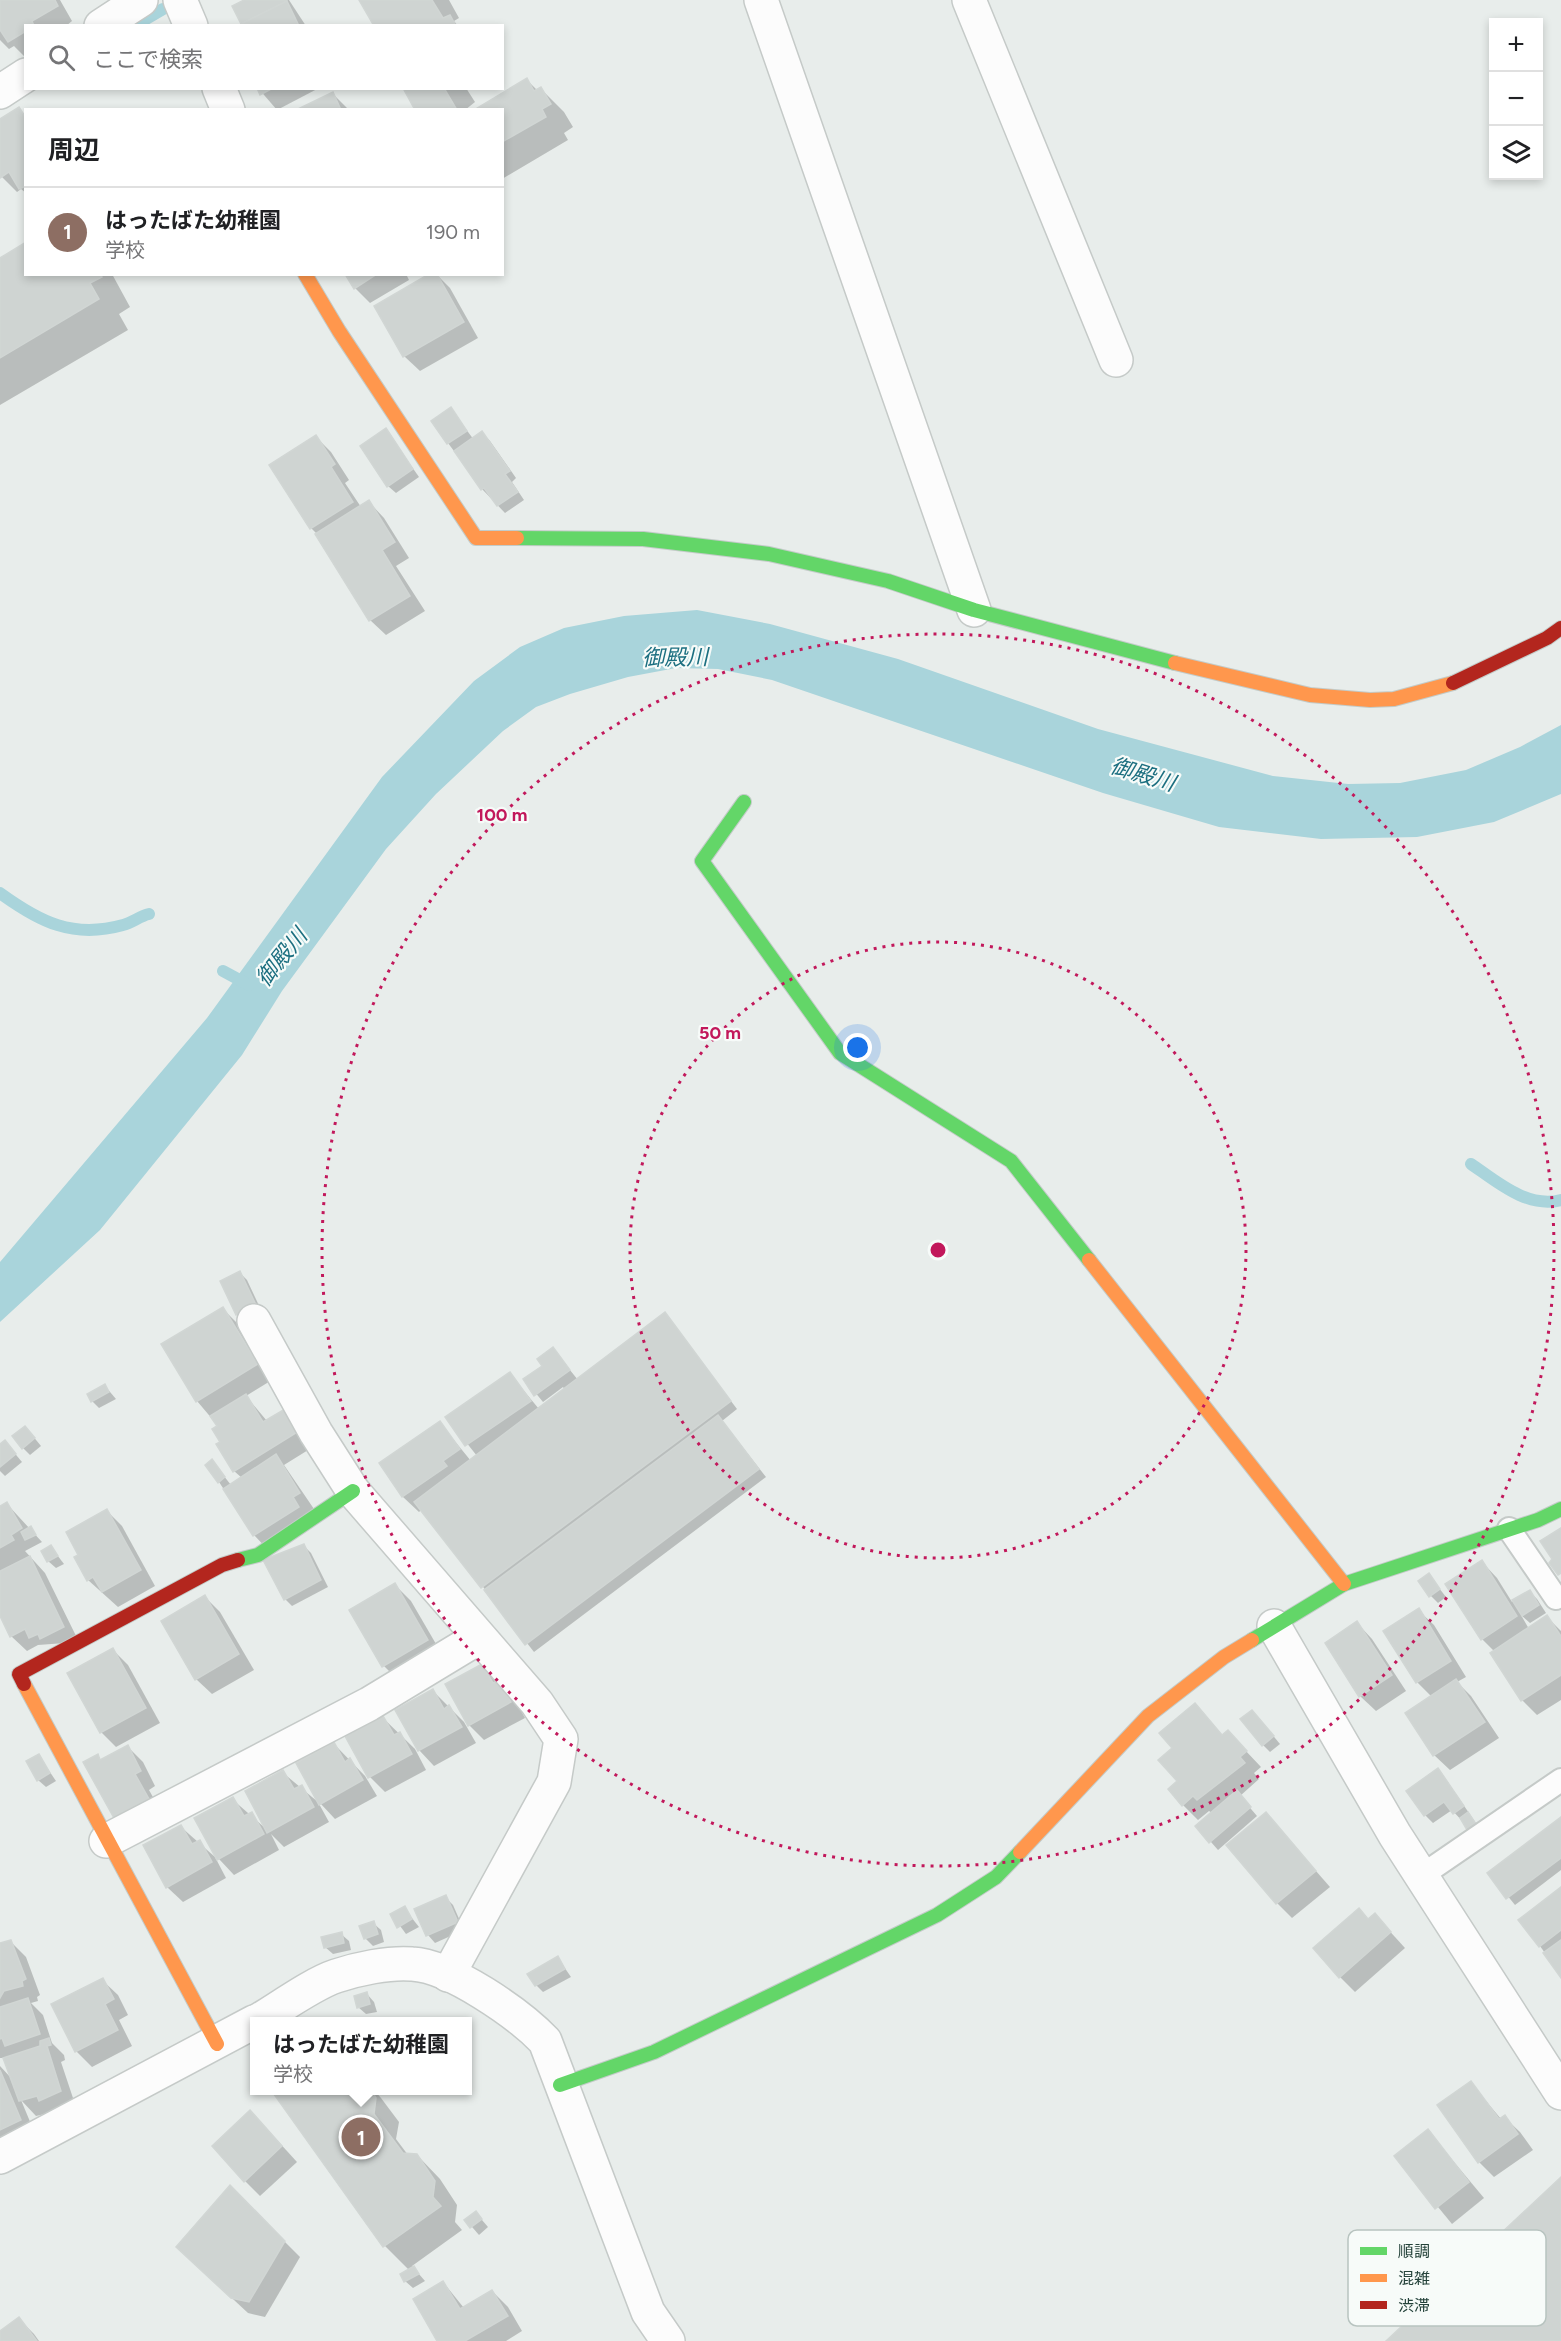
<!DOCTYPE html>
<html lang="ja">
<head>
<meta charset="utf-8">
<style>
	:root { --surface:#fff; --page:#f2f2f2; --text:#202124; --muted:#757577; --line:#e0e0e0; --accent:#697e78 }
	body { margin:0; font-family:Figtree,"Noto Sans JP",sans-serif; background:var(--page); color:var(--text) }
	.controls { position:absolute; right:18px; top:18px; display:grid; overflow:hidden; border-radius:0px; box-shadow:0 3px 9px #0003 }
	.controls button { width:54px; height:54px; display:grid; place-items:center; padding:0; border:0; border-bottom:2px solid var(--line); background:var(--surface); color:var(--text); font:30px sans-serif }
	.you { position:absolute; left:858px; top:1048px; width:21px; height:21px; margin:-15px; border:4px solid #fff; border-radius:50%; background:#1a73e8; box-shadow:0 0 0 9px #1a73e833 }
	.badge { display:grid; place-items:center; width:39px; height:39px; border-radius:50%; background:var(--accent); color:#fff; font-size:20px; font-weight:700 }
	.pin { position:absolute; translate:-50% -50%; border:3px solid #fff; box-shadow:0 2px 6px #0006 }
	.popup { position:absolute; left:250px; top:2017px; width:222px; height:78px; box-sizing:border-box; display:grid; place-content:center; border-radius:0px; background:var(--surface); filter:drop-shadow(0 2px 4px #0005); font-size:20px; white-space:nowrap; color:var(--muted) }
	.popup b { font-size:22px; color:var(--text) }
	.popup::after { content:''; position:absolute; left:50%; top:100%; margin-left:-12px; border:12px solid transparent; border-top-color:var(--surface) }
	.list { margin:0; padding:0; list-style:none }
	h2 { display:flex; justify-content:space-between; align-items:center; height:78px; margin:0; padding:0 24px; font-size:26px }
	h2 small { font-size:20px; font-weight:400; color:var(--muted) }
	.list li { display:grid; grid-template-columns:39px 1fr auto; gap:18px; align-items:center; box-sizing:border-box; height:90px; padding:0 24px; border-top:2px solid var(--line) }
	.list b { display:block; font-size:22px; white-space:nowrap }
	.list p { margin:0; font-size:20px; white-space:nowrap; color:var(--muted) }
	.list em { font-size:20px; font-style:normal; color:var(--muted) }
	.icon { flex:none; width:33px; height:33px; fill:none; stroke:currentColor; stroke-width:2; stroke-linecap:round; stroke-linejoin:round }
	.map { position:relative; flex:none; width:1561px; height:2341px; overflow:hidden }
	.search { position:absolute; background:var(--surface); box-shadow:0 3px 9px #0003; left:24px; top:24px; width:480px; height:66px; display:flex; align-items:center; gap:15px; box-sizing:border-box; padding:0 21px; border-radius:0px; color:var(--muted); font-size:22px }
	.panel { position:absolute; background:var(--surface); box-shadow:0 3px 9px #0003; left:24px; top:108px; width:480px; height:168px; border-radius:0px }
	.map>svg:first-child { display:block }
</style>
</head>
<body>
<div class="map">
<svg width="1561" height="2341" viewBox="0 0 1561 2341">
	<rect width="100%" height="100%" fill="#e8edeb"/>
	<path fill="#a9d4db" d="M697,610L770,624L898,659L1098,729L1273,776L1348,784L1400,783L1466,770L1520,747L1561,725V794L1494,822L1417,837L1321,839L1219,827L1103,793L772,680L718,669L676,668L628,677L570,694L536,707L503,731L436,794L386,849L282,991L242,1055L100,1230L0,1322V1262L207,1018L382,777L474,681L520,647L564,628L624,616Z"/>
	<g fill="#0003">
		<path d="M0,0H60L72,21L66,26H26L24,56L14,46L9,49L0,40Z"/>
		<path d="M247,0H289L306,26H243L234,7Z"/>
		<path d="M361,0H449L459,18L454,21L458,26H376Z"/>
		<path d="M527,80L538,91L541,89L564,112L573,127L564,133L568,140L502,179V110Z"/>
		<path d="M258,88H319L277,110Z"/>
		<path d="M404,88H466L475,102L465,110H417Z"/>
		<path d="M333,94L349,110H299Z"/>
		<path d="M19,109L26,116V193L21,189L17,192L0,175V121Z"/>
		<path d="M0,259L26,274H112L130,307L119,314L128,330L0,405Z"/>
		<path d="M347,274H406L409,280L370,303L355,288Z"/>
		<path d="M436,274L450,288L478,338L420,371L404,356Z"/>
		<path d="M451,409L474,440L482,433L490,441L516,478L512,482L524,500L505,513L482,489L448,443Z"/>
		<path d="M386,430L419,477L396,493L388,486Z"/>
		<path d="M316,437L331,452L349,480L345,483L361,507L369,502L384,518L409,558L396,566L425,611L386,635L370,620L319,536L311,528Z"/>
		<path d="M240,1273L247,1280L262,1312L244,1321L237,1314Z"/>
		<path d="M222,1308L238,1324L272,1380L246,1396L267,1421L285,1411L313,1447L284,1465L314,1509L269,1551L254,1535L219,1482L212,1461L231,1485L242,1478L234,1471L219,1427L197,1401L163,1345Z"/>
		<path d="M665,1314L737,1409L722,1421L766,1477L534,1652L422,1509L419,1512L403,1497L381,1464L440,1423L471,1461L477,1456L447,1418L510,1374L539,1409L565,1390L563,1387L543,1402L525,1380L544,1366L553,1349L578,1380Z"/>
		<path d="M105,1386L116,1399L99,1408L92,1401Z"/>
		<path d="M32,1435L41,1446L30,1455L23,1448Z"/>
		<path d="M0,1446L12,1450L22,1462L5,1476L0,1471Z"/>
		<path d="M7,1504L42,1542L25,1551L45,1573L79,1642L38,1645L27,1651L11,1636L0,1612V1508Z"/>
		<path d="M107,1511L122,1526L155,1586L118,1607L88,1580L81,1556Z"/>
		<path d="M304,1546L311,1553L328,1587L292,1606L285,1599Z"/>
		<path d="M51,1547L64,1564L56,1568L48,1561Z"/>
		<path d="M1482,1562L1497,1578L1512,1602L1530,1592L1537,1599L1546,1613L1530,1623L1521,1615L1529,1629L1547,1617L1561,1631V1700L1537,1715L1522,1700L1495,1652L1482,1639L1447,1585Z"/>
		<path d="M1429,1575L1446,1597L1438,1603L1431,1596Z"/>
		<path d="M395,1585L411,1601L443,1656L399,1681L384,1666Z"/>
		<path d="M205,1597L220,1612L254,1670L212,1694L196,1679Z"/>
		<path d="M1418,1610L1434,1625L1466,1677L1457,1682L1471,1696L1499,1738L1450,1770L1434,1755L1407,1714L1432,1697L1417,1682Z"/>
		<path d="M1357,1623L1372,1639L1406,1691L1376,1711L1360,1696Z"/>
		<path d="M113,1650L128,1665L160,1723L116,1747L101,1732Z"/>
		<path d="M482,1665L514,1697L525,1718L484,1740L469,1725Z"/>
		<path d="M433,1691L464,1722L476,1743L434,1766L419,1750L397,1710Z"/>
		<path d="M1195,1705L1223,1736L1228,1732L1261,1767L1254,1773L1259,1779L1240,1796L1257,1816L1218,1850L1197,1826L1212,1813L1209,1811L1198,1820L1183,1805L1179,1781L1174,1749Z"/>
		<path d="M383,1718L415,1749L426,1770L385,1792L370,1777Z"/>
		<path d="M1259,1719L1280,1744L1270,1752L1263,1745Z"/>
		<path d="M334,1744L365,1776L377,1796L335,1819L320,1803Z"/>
		<path d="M128,1747L143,1762L155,1786L149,1790L163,1815L130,1833L115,1817L97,1756L102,1761Z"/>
		<path d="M39,1756L56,1781L46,1787L38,1780Z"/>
		<path d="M1438,1770L1445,1778L1482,1832L1476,1836L1452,1810L1433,1823L1426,1816L1408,1791Z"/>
		<path d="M282,1772L318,1802L329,1822L284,1847L271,1834L279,1850L234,1875L219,1859L232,1799L265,1828Z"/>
		<path d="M1266,1814L1330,1887L1292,1918L1277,1903Z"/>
		<path d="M1561,1819V1870L1515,1905L1489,1873Z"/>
		<path d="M181,1827L215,1857L226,1878L183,1902L167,1887Z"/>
		<path d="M1561,1889V1976L1540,1946Z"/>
		<path d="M445,1897L453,1905L464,1930L435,1943L428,1935L416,1910Z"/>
		<path d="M404,1908L419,1927L406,1934L392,1915Z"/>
		<path d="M1375,1915L1405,1948L1355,1992L1340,1977L1369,1920Z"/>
		<path d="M373,1923L381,1930L384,1942L373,1946L365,1938Z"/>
		<path d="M341,1934L349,1941L351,1950L333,1954L325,1947Z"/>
		<path d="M10,1941L26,1957L40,1995L37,1997L38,2001L31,2003L43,2015L52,2043L64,2055L65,2060L61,2062L76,2107L36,2116L21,2100L36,2136L0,2153V2066L12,2079L5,2058H0V1945Z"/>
		<path d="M558,1958L571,1977L543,1992L536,1985Z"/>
		<path d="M102,1980L118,1995L128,2015L119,2020L132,2046L92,2067L76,2051L53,2005Z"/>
		<path d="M367,1994L374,2002L377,2012L366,2014L358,2007Z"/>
		<path d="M1471,2083L1501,2119L1504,2117L1520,2132L1533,2150L1494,2177L1479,2162Z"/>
		<path d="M273,2090H374L381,2098L399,2122L396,2139L408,2155H417L440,2179L457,2205L455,2222L462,2230L412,2266L425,2281L413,2288L405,2281L409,2270L385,2246Z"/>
		<path d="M266,2128L297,2162L260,2196L245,2181Z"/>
		<path d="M1428,2131L1484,2198L1452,2224L1396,2156Z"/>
		<path d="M230,2187L300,2257L265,2317L248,2313L193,2262Z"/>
		<path d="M476,2213L488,2227L479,2235L466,2220Z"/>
		<path d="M443,2282L464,2308L492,2291L508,2307L522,2331L506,2341H439Z"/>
		<path d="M19,2319L34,2334L39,2341H0V2333Z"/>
	</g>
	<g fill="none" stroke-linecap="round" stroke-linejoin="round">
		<g stroke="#a9d4db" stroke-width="12">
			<path d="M134,26L163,9"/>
			<path d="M0,893C40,922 73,939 123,925C132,923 140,916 149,914"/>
			<path d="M223,971L249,985"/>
			<path d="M1471,1164C1496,1181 1527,1209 1561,1200"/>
		</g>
	</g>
	<g fill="#cfd4d2" stroke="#d1d6d4" stroke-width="1.5">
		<path d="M0,0H55L58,6L32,21L34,26H26V31L8,42L0,30Z"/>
		<path d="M244,0H286L287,1L241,24L232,6Z"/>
		<path d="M359,0H432L443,18L450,15L456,26H374Z"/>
		<path d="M287,1L299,26L241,24Z"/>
		<path d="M527,78L534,91L541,87L551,104L542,109L546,117L502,142V110H474Z"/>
		<path d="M257,88H273L260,95Z"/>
		<path d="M403,88H444L457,110H415Z"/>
		<path d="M333,92L341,110H296Z"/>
		<path d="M19,107L26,118V186L19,189L9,172L0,178V119Z"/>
		<path d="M26,242V274H100L102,277L90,283L99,299L0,358V258Z"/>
		<path d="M345,274H377L354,289Z"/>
		<path d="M429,274H437L464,322L403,357L374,306Z"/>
		<path d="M451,407L467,431L447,444L431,421Z"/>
		<path d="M386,428L413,469L387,487L360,446Z"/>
		<path d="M482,431L510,471L505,474L518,492L497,506L484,488L481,490L454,451Z"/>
		<path d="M316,435L335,464L331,467L353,502L310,529L269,465Z"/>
		<path d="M369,500L395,542L382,550L410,596L369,621L315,534Z"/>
		<path d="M240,1271L256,1305L236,1315L220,1281Z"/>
		<path d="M223,1307L258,1364L196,1402L161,1344Z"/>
		<path d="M665,1312L731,1401L481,1588L414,1502Z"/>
		<path d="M553,1347L570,1370L534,1396L523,1379L542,1366L537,1359Z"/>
		<path d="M510,1372L531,1401L465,1446L445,1417Z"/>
		<path d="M105,1384L109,1392L91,1402L87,1394Z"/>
		<path d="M246,1394L263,1422L285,1409L299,1431L233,1472L216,1444L220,1442L212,1429L217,1426L210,1416Z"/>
		<path d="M718,1415L759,1469L525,1645L484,1590Z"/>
		<path d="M440,1421L460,1449L443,1461L447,1466L402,1497L379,1463Z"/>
		<path d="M25,1426L35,1438L22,1449L12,1436Z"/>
		<path d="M5,1440L16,1454L0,1467V1444Z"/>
		<path d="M276,1454L300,1493L293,1497L299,1507L253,1536L223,1489Z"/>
		<path d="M212,1459L225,1477L218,1483L205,1465Z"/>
		<path d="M7,1502L22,1528L11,1535L14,1540L0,1548V1506Z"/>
		<path d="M107,1509L141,1570L102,1592L93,1577L87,1581L74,1557L78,1555L66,1532Z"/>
		<path d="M31,1526L36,1535L25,1540L21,1532Z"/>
		<path d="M1561,1528V1573L1558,1575L1549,1563L1552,1559L1540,1541Z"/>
		<path d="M304,1544L321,1580L284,1600L263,1560Z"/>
		<path d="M51,1545L58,1556L47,1562L41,1551Z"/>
		<path d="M30,1556L64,1627L40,1639L38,1634L29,1638L25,1629L10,1637L0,1616V1571Z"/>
		<path d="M1482,1560L1517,1616L1481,1640L1445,1584Z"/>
		<path d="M1429,1573L1440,1589L1429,1597L1418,1581Z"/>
		<path d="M395,1583L428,1640L382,1667L349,1610Z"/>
		<path d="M1530,1590L1539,1605L1522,1616L1512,1600Z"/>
		<path d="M205,1595L239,1654L195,1680L161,1621Z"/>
		<path d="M1419,1608L1451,1661L1416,1683L1383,1631Z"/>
		<path d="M1547,1615L1561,1636V1675L1521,1701L1490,1653Z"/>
		<path d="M1357,1621L1392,1675L1359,1697L1325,1643Z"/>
		<path d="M113,1648L146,1708L100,1733L67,1673Z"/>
		<path d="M482,1664L493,1683L499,1680L511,1702L468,1726L445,1684Z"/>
		<path d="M1456,1679L1485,1722L1433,1756L1405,1713Z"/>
		<path d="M433,1689L444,1709L449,1705L462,1727L418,1751L395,1710Z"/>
		<path d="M1195,1703L1222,1735L1228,1730L1247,1751L1240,1757L1245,1763L1197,1800L1193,1796L1182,1806L1168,1789L1177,1781L1158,1760L1172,1748L1159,1733Z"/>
		<path d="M1252,1710L1274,1736L1262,1746L1240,1719Z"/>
		<path d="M383,1716L394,1735L400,1732L412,1754L368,1778L345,1736Z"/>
		<path d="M334,1742L345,1762L350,1758L363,1780L319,1805L296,1763Z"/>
		<path d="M128,1745L141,1771L135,1774L149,1799L114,1818L83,1762L98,1754L100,1760Z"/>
		<path d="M39,1754L50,1773L37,1781L26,1761Z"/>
		<path d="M1438,1768L1464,1806L1453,1814L1444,1802L1424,1816L1406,1791Z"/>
		<path d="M283,1770L294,1789L302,1785L314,1807L267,1833L245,1791Z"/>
		<path d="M1237,1790L1251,1807L1209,1843L1195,1826Z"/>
		<path d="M233,1797L244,1816L252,1812L264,1834L217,1860L194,1818Z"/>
		<path d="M1266,1812L1316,1871L1276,1904L1226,1845Z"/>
		<path d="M1468,1812L1476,1824L1467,1830L1460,1818Z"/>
		<path d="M1561,1817V1858L1506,1899L1487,1873Z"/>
		<path d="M181,1825L192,1844L200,1840L212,1862L166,1888L143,1845Z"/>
		<path d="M1561,1887V1930L1539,1947L1518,1920Z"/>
		<path d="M446,1895L458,1922L426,1936L414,1909Z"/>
		<path d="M405,1906L412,1919L397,1928L390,1914Z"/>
		<path d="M1359,1908L1368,1919L1375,1913L1391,1932L1339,1978L1313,1948Z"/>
		<path d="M374,1921L378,1934L364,1939L359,1926Z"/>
		<path d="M342,1932L344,1943L324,1948L321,1937Z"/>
		<path d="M11,1940L26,1979L22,1981L23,1986L4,1991L0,1998V1943Z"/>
		<path d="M1561,1940V1978L1543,1953Z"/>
		<path d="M558,1956L565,1969L535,1986L527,1974Z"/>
		<path d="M103,1978L114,1999L105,2004L118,2030L75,2052L51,2004Z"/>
		<path d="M367,1992L370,2004L357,2008L354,1996Z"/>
		<path d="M28,1998L40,2034L5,2046L2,2038L0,2039V2007Z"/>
		<path d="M49,2038L51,2045L47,2046L61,2091L39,2101L37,2096L19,2101L3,2058L40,2046V2041Z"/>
		<path d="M0,2070L21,2120L0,2130Z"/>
		<path d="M1471,2081L1499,2119L1505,2115L1518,2134L1478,2163L1437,2105Z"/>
		<path d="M271,2090H371L376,2098L374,2114L403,2153L417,2154L435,2181L433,2197L441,2206L383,2247Z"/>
		<path d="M250,2110L282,2146L244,2182L212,2146Z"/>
		<path d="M1428,2129L1469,2182L1435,2209L1394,2156Z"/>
		<path d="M1561,2177V2341H1386Z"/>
		<path d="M230,2185L285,2241L249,2302L231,2298L176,2247Z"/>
		<path d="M476,2211L482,2219L470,2228L464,2220Z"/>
		<path d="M414,2266L419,2274L404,2282L400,2274Z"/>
		<path d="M443,2281L460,2309L492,2290L508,2316L465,2341H437L413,2299Z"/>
		<path d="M19,2317L37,2341H0V2331Z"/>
	</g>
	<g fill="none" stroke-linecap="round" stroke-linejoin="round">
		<g stroke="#c5cac8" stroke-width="26">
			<g id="lane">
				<path d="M1509,1529L1556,1598"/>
				<path d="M1421,1876L1561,1780"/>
			</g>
		</g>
		<g stroke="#c5cac8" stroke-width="36">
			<g id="street">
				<path d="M180,0L191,26"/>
				<path d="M761,0L974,610"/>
				<path d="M969,0L1116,360"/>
				<path d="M101,26L141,0"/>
				<path d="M219,88L228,110"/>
				<path d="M0,92L26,75"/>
				<path d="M254,1321L316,1433L353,1491L537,1703L561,1739L554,1782L448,1975"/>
				<path d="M1274,1626L1395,1835L1561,2093"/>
				<path d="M106,1841L369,1704L478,1638"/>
				<path d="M256,2022C278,2009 312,1984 336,1976C357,1969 389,1962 412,1964C451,1966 519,2014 545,2041L648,2312L668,2341"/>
				<path d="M0,2157L254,2022"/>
			</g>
		</g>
		<g stroke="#c3cbc8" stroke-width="16">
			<g id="fast">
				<path d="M517,538L643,539L769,554L888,581L974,610L1175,663"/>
				<path d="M744,802L702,861L840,1053L1011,1161L1089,1260"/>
				<path d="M238,1560L258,1555L353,1491"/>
				<path d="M1252,1640L1344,1584L1538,1520L1561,1509"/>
				<path d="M560,2085L654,2052L937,1915L996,1877L1020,1852"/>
			</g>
		</g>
		<g stroke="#c3cbc8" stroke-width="16">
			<g id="slow">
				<path d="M305,274L339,331L476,538H517"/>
				<path d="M1175,663L1310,695L1370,700L1394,699L1453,683"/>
				<path d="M1089,1260L1344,1584"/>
				<path d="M24,1684L217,2044"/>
				<path d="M1020,1852L1148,1716L1224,1657L1252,1640"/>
			</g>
		</g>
		<g stroke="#c3cbc8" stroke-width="16">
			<g id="jam">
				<path d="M1453,683L1547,638L1561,628"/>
				<path d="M24,1684L19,1674L222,1565L238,1560"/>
			</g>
		</g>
		<use href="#lane" stroke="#fcfcfc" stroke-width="22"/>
		<use href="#street" stroke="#fcfcfc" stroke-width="33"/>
		<use href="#fast" stroke="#63d668" stroke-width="14"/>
		<use href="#slow" stroke="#ff974d" stroke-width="14"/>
		<use href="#jam" stroke="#b3261e" stroke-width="14"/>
	</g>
	<g fill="none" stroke="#c2185b" stroke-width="3" stroke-dasharray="3 6">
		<circle cx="938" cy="1250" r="308"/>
		<circle cx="938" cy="1250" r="616"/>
	</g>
	<g text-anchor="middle" stroke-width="4.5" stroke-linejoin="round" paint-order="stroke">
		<g font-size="22" font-style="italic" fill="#1c6f80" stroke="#f7fbf9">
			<text transform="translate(675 657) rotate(-1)" y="8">御殿川</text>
			<text transform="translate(1143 774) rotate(17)" y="8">御殿川</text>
			<text transform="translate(281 957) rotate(-51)" y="8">御殿川</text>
		</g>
	</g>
	<rect x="1348" y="2230" width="198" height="96" rx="9" fill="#f7fbf9" stroke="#b8c4c0" stroke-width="1.5"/>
	<rect x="1360" y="2247" width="27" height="8" fill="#63d668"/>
	<rect x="1360" y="2274" width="27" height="8" fill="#ff974d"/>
	<rect x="1360" y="2301" width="27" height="8" fill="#b3261e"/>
	<g font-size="16" fill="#24423a">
		<text x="1398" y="2257">順調</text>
		<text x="1398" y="2284">混雑</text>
		<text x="1398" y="2311">渋滞</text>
	</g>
	<circle cx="938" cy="1250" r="9" fill="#c2185b" stroke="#f7fbf9" stroke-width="3"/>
	<g font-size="18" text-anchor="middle" font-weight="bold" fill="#c2185b" stroke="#f7fbf9" stroke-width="4.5" stroke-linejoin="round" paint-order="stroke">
		<text x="502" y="821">100 m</text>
		<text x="720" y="1039">50 m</text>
	</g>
</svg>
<div class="controls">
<button>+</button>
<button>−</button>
<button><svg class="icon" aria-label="layers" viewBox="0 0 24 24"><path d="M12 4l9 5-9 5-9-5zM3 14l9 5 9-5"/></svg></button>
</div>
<div class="you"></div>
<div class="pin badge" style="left:361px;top:2137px;background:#8d6e63">1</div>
<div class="popup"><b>はったばた幼稚園</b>学校</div>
<div class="search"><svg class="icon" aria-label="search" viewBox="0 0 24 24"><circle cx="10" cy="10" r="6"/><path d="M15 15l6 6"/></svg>ここで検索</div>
<section class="panel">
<h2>周辺<small></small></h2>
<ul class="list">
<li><span class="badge" style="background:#8d6e63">1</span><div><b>はったばた幼稚園</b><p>学校</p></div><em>190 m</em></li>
</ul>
</section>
</div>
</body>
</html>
